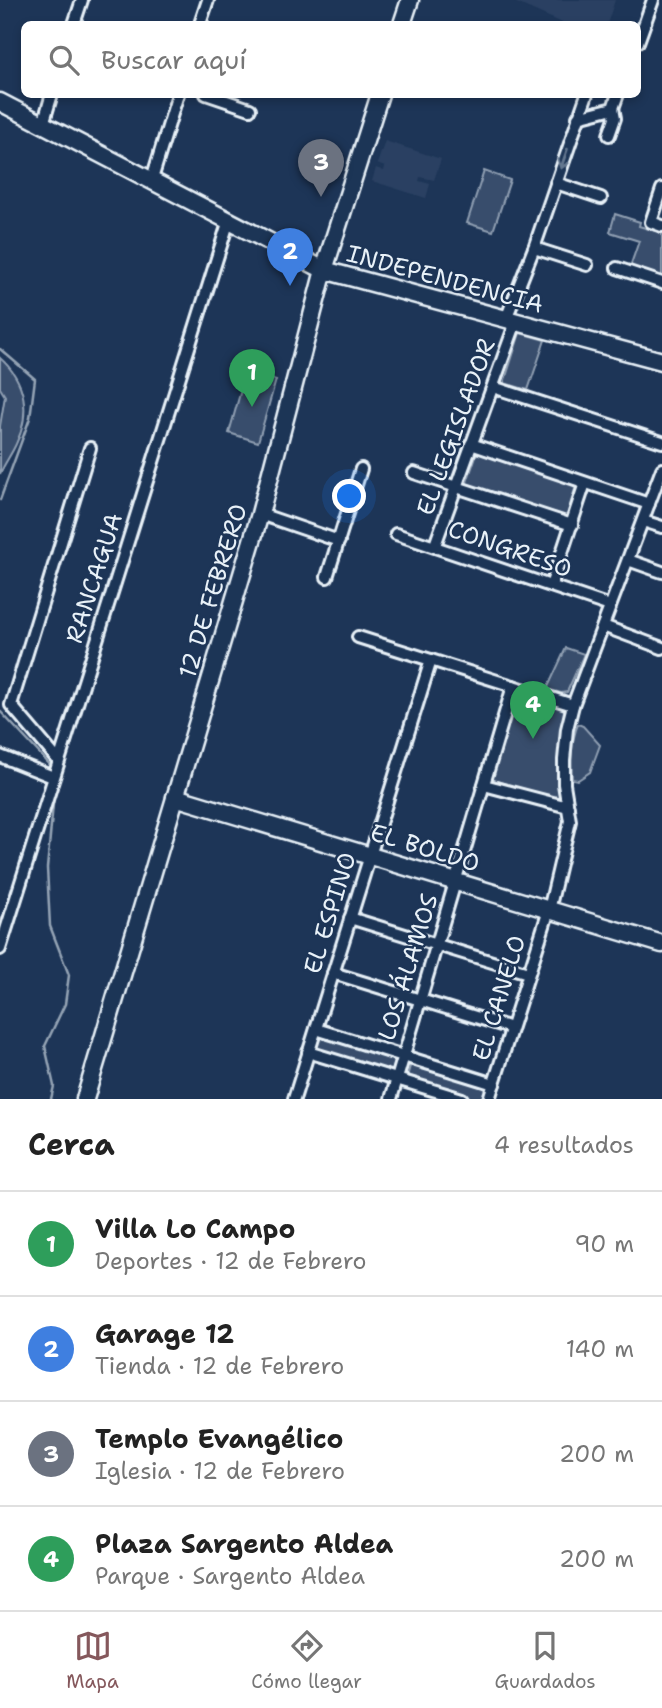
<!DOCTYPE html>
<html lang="es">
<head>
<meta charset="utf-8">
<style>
	:root { --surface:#fff; --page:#f6f6f6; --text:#222; --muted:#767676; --line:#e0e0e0; --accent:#85585c }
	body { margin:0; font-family:"Shantell Sans",sans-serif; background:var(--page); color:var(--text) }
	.you { position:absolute; left:350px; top:497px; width:24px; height:24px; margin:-18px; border:5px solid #fff; border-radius:50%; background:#1a73e8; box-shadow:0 0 0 10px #1a73e833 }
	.badge { display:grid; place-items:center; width:46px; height:46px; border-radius:50%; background:var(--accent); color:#fff; font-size:23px; font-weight:700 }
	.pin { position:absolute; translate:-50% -58px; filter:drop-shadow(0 2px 4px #0008) }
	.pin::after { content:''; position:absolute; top:37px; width:24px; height:21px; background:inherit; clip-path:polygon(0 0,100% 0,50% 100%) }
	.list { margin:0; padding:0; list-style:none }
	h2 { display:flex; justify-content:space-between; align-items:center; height:91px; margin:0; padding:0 28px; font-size:30px }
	h2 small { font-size:23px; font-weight:400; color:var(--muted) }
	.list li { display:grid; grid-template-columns:46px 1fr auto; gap:21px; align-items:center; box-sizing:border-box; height:105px; padding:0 28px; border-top:2px solid var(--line) }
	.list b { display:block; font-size:26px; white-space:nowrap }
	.list p { margin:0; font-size:23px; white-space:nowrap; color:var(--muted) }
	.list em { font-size:23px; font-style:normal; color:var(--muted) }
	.icon { flex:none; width:38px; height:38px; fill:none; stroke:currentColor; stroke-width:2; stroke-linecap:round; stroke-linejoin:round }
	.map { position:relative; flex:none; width:662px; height:1099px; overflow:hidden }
	.search { position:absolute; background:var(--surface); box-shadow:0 4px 10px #0003; left:21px; right:21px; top:21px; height:77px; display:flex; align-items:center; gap:18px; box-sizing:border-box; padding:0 24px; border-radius:10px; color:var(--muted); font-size:26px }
	.sheet { height:511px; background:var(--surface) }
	nav { display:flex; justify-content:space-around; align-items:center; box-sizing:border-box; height:98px; border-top:2px solid var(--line); background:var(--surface); font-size:19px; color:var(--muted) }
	nav a { display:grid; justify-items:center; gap:4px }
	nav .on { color:var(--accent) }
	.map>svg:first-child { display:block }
</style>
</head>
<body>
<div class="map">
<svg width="662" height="1099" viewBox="0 0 662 1099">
	<rect width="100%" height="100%" fill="#1d3557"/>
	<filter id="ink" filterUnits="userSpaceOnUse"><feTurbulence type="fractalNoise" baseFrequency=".0143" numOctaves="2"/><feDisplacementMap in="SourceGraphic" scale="14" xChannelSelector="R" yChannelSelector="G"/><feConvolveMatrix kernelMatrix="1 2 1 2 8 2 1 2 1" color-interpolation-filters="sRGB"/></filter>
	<g filter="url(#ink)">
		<g fill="#2a4162">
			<path d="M510,0H615L607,24H565Z"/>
			<path d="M385,141L441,159L434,180L420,177L419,181L430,184L426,198L372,181L376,168L384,171L385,167L377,164Z"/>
		</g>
		<g fill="#374d6c" stroke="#909fb2" stroke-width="2">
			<path d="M484,171L510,180L493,231L467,223Z"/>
			<path d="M615,214L640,222L639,226L662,233V278L630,267L639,241L610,232Z"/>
			<path d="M520,333L545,340L528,390L504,383Z"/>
			<path d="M0,358C26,381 31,413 16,444C11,455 4,464 0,474V426L5,396L0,388Z"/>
			<path d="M246,372L276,380L258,442L229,433Z"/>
			<path d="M483,452L573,482L575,489L566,518L465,488L477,453Z"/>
			<path d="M566,648L584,654L567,692L561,693L547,689Z"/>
			<path d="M524,695L564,707L561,795L553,800L491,779L515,700Z"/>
			<path d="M578,724L583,726L600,745L590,772L578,780L572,779C571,760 571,741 578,724Z"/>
			<path d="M321,1032L397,1056L391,1074L315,1049Z"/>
			<path d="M411,1063L487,1088L484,1099H463L406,1080Z"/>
		</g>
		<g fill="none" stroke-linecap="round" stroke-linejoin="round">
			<g stroke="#95a4b5" stroke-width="2.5">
				<path d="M0,349L35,379L30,418L0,500"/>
				<path d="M0,711L53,768"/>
				<path d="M51,1099L54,1086L45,1046L65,1004L69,975L50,926L47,868L54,794"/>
			</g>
			<g stroke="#e8f1f8" stroke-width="16">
				<g id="street">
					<path d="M74,24L82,0"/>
					<path d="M200,24L208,0"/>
					<path d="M638,42L653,0"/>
					<path d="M206,94L250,109"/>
					<path d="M578,117L613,108L618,94"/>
					<path d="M43,124L52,94"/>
					<path d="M609,135L615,118L613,108"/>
					<path d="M152,179L178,94"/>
					<path d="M556,183L601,198"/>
					<path d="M662,189L651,222L662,226"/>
					<path d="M534,248L587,265"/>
					<path d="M617,268L662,283"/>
					<path d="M506,319L534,248L587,94"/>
					<path d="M493,387L662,442"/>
					<path d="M471,444L649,504"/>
					<path d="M414,473L572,525"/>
					<path d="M260,514L339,541"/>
					<path d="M643,521L662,527"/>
					<path d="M396,534L610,606"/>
					<path d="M435,545L516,322"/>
					<path d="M628,560L662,572"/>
					<path d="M327,577L361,469"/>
					<path d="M551,586L585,483"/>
					<path d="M603,626L662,648"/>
					<path d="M358,637L573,705"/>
					<path d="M0,756L53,777"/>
					<path d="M58,760L11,705L90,448"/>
					<path d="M484,785L568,807"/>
					<path d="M350,918L528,973"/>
					<path d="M0,949L229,220"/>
					<path d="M333,973L511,1028"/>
					<path d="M316,1029L494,1084"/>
					<path d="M308,1052L462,1099"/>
					<path d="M294,1099L431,660"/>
					<path d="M391,1099L513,686"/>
					<path d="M489,1099L549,910L570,821L564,784V760L567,729L573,705L662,469"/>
				</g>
			</g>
			<g stroke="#e8f1f8" stroke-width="21">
				<g id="secondary">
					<path d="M402,24L410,0"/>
					<path d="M0,102L324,270L662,361"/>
					<path d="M175,797L662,944"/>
					<path d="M85,1099L260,514L324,270L380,94"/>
				</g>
			</g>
			<use href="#street" stroke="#1d3557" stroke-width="10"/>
			<use href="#secondary" stroke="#1d3557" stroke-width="16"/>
		</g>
		<defs><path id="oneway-shaft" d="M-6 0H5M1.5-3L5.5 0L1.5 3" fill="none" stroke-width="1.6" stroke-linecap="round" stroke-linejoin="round" transform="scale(1.75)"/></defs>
		<use stroke="#64778f" href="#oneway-shaft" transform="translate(564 159) rotate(109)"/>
	</g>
	<g text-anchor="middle" stroke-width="5" stroke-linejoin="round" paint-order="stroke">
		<g font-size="24" fill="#e8f1f8" stroke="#1d3557">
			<text transform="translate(445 279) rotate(15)" y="8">INDEPENDENCIA</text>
			<text transform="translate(456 427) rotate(-70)" y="8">EL LEGISLADOR</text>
			<text transform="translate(510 549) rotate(19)" y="8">CONGRESO</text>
			<text transform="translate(94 578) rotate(-72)" y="8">RANCAGUA</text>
			<text transform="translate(213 591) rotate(-73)" y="8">12 DE FEBRERO</text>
			<text transform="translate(425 848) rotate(17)" y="8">EL BOLDO</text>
			<text transform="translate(330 913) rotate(-73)" y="8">EL ESPINO</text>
			<text transform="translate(408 967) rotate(-73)" y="8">LOS ÁLAMOS</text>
			<text transform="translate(499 998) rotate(-73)" y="8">EL CANELO</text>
		</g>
	</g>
</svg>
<div class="you"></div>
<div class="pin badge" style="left:252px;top:407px;background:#2e9e5b">1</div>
<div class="pin badge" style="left:290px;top:286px;background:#3f7fe0">2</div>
<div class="pin badge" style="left:321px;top:197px;background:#6b7280">3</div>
<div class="pin badge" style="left:533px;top:739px;background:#2e9e5b">4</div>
<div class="search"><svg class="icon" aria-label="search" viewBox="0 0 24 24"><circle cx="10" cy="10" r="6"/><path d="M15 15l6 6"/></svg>Buscar aquí</div>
</div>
<section class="sheet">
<h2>Cerca<small>4 resultados</small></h2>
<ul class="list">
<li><span class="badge" style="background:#2e9e5b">1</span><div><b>Villa Lo Campo</b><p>Deportes · 12 de Febrero</p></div><em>90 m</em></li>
<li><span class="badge" style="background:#3f7fe0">2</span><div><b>Garage 12</b><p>Tienda · 12 de Febrero</p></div><em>140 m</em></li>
<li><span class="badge" style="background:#6b7280">3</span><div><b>Templo Evangélico</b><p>Iglesia · 12 de Febrero</p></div><em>200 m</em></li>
<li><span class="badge" style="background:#2e9e5b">4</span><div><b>Plaza Sargento Aldea</b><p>Parque · Sargento Aldea</p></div><em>200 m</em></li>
</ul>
</section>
<nav>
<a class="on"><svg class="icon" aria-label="map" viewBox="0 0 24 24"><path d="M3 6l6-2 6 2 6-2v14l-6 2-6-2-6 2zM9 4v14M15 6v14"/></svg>Mapa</a>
<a><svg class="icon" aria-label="directions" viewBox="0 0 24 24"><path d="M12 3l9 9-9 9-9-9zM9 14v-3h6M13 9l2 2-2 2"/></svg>Cómo llegar</a>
<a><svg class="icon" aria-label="saved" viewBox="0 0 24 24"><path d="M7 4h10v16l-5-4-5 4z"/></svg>Guardados</a>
</nav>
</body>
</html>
